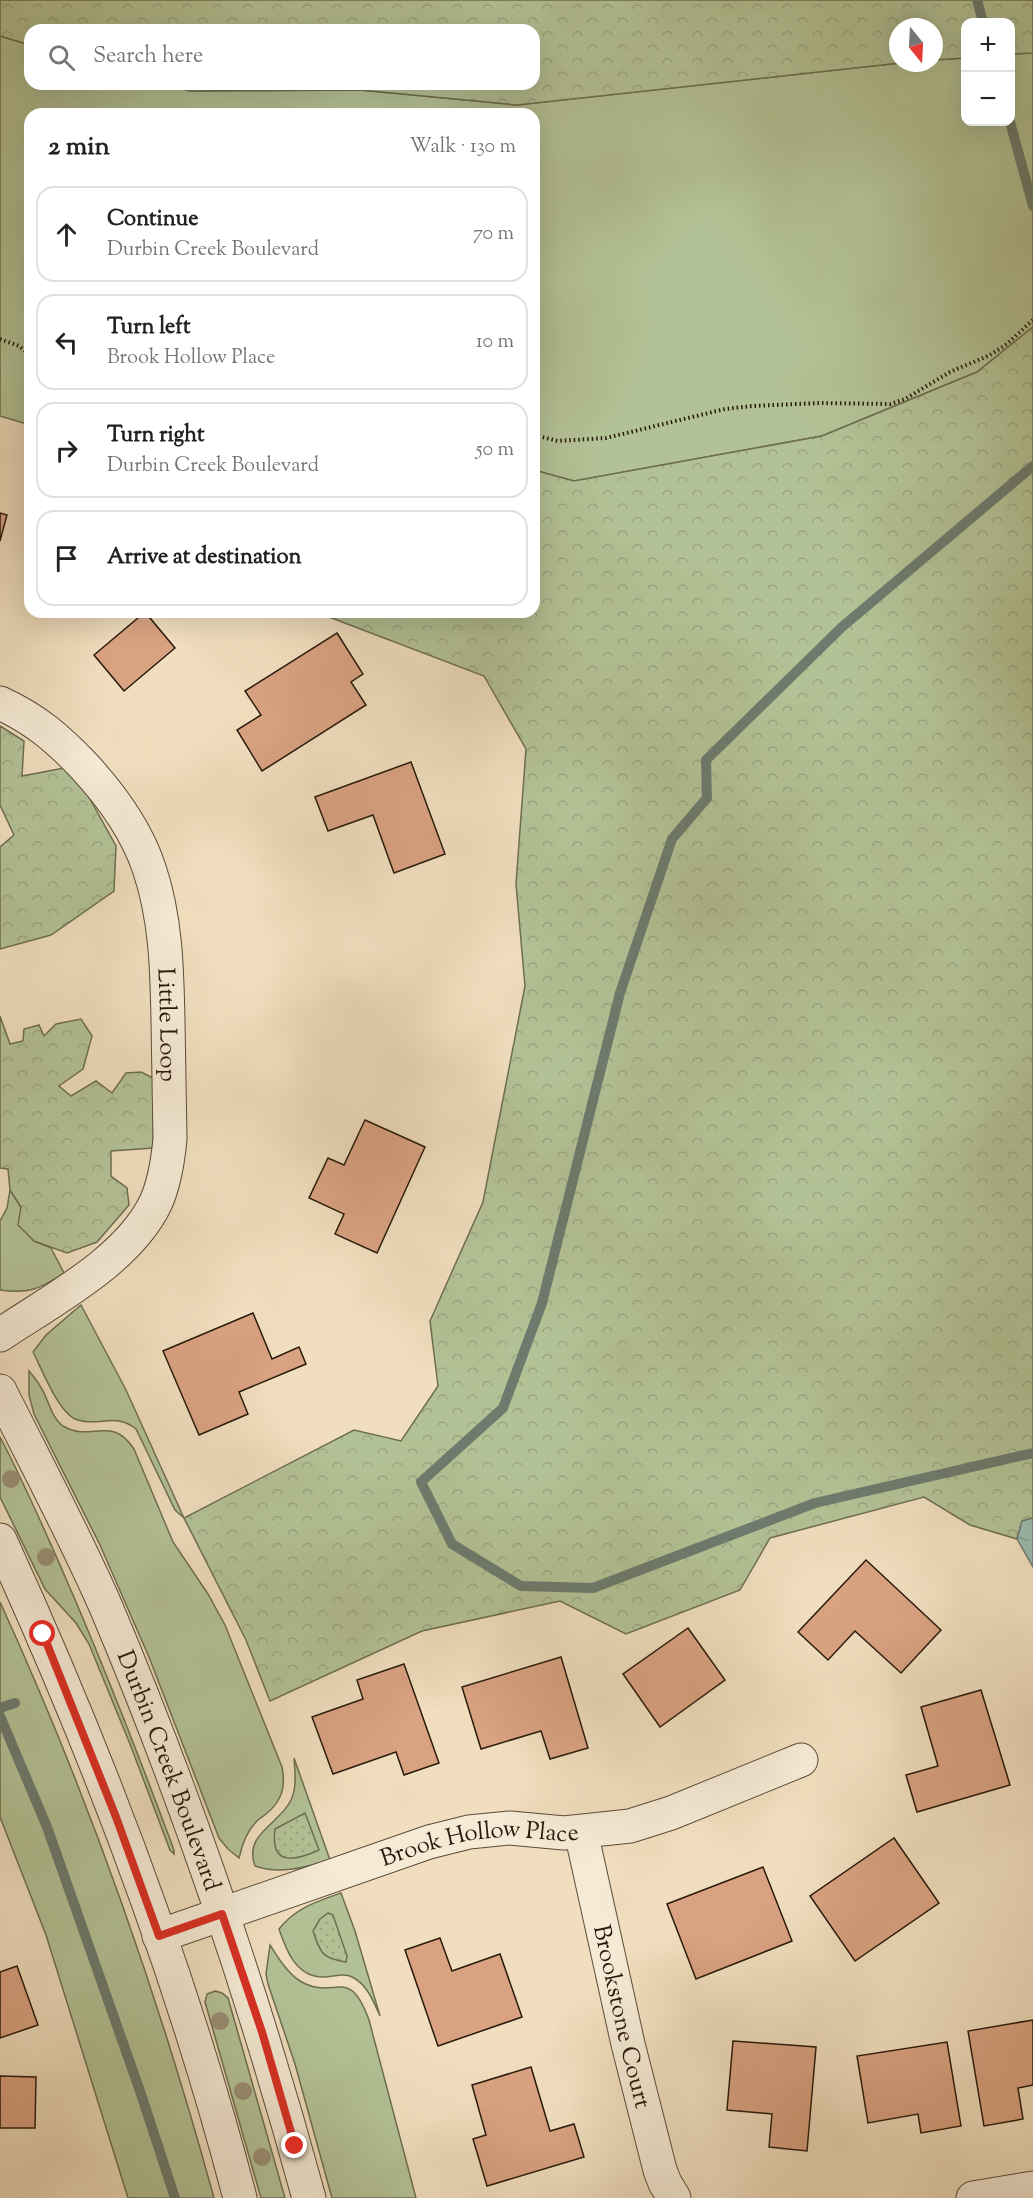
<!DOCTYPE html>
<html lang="en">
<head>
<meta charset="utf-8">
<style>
	:root { --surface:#fff; --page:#f2f2f2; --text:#222; --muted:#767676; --line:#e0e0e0 }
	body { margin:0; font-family:"Sorts Mill Goudy",serif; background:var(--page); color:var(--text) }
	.controls { position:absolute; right:18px; top:18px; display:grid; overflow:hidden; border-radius:12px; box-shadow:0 6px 24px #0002 }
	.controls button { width:54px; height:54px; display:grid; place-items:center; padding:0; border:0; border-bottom:2px solid var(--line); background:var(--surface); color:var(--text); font:30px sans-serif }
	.compass { position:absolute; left:889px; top:18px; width:54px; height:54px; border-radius:50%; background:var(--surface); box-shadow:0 6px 24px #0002; rotate:162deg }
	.stop { position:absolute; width:18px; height:18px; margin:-14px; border:4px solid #d93025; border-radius:50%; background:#fff }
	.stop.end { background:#d93025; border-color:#fff; box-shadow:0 2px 6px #0008 }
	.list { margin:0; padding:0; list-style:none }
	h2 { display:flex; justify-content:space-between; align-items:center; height:78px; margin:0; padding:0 24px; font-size:26px }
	h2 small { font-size:20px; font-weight:400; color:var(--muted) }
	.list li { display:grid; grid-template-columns:39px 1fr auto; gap:18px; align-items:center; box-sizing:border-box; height:96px; margin:0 12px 12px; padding:0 12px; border:2px solid var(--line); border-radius:18px }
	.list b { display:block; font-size:22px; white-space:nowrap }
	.list p { margin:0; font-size:20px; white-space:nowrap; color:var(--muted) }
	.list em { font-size:20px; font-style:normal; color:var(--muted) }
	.icon { flex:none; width:33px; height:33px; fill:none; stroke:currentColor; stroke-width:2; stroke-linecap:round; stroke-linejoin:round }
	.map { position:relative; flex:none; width:1033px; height:2198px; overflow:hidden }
	.search { position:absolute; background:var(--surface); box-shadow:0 6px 24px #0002; left:24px; top:24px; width:516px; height:66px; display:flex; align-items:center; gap:15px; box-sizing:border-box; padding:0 21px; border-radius:18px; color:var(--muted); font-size:22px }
	.panel { position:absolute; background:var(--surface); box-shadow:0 6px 24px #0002; left:24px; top:108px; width:516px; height:510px; border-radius:18px }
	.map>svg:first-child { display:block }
</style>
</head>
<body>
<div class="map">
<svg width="1033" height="2198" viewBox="0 0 1033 2198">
	<defs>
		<pattern id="forest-crowns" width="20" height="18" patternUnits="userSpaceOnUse" patternTransform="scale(1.5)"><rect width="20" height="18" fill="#b3c296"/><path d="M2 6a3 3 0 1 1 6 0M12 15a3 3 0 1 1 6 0" fill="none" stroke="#9aa680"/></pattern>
		<pattern id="park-dots" width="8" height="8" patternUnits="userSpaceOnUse" patternTransform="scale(1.5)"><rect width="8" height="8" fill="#b3c296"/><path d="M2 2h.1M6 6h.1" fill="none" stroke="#9aa680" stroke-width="1.8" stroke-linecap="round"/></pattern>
		<pattern id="water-ripples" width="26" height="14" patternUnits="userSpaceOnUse" patternTransform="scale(1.5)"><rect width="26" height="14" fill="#9abcaf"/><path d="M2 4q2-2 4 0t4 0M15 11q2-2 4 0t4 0" fill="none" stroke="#85a195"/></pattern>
	</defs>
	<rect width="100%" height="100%" fill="#f0debe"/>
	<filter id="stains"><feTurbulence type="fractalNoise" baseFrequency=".00333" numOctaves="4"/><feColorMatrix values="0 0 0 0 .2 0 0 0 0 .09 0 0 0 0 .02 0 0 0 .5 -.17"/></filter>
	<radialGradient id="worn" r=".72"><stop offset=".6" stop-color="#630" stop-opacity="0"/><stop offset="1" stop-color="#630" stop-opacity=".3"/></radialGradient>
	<g fill="#b3c296" stroke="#6e6e51" stroke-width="1.5">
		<path d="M0,36L30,45V84H166L191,91L360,90L517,105L900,63H934V60L965,58L966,122H1010L1011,54L1033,53V327L977,372L822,436L574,481L534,470V114H30V425L0,416Z"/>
		<path d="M10,1190L21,1207L34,1241L51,1248L64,1273C40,1289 29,1294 0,1290V1221L7,1208Z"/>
		<path d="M81,1305L126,1390L184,1518L175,1510L136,1429C116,1412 99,1427 78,1420C59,1415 42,1369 33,1352L46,1335Z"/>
		<path d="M29,1371C32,1375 37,1380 40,1386C48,1397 51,1418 63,1426C91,1443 111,1414 134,1449L173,1542L208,1594L225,1625L282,1767C286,1787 282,1801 266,1814C262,1817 258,1819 255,1823C246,1833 242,1845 239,1858L228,1849L219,1838L149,1657L100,1545L34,1414L29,1395Z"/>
		<path d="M0,1437C27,1488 50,1542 73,1595C109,1679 142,1764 174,1850V1854L170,1850L130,1744L89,1644L76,1623L45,1589L0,1497Z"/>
		<path d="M0,1602C88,1794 158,1994 214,2198H128L46,1935L0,1817Z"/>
		<path d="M294,1758L330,1860C305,1867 281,1875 255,1866C243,1834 280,1824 291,1800C297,1788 295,1771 294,1758Z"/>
		<path d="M341,1893L355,1931L380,2016C374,2003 368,1986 354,1978C344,1972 334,1977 323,1977C296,1977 286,1950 279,1929C295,1908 318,1901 341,1893Z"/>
		<path d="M270,1945C278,1957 287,1973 300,1981C335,2002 348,1963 369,2020L416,2198H332L295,2064L268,1984L266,1974Z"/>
		<path d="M215,1991L222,1993L228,1998L285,2198H261L205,2002L207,1994Z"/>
	</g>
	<g fill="url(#forest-crowns)" stroke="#6e6e51" stroke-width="1.5">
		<path d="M0,0H1033V53L1011,54L1010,22H966L965,58L934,60V27H898V63H900L517,105L360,90L190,91L166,84H534V30H30V45L0,36Z"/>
		<path d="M1033,327V1518L1022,1521L1017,1539L970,1525L924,1497L770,1538L740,1590L626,1634L560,1601L422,1631L270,1701L246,1640L184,1518L354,1430L401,1441L438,1386L430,1321L483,1202L525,986L516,884L526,749L484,676L316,612H534V470L574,481L822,436L977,372Z"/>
		<path d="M0,726L24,741L22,776L64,768L85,790L116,846L114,891L51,935L0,949V847L14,835L0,805Z"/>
		<path d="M0,1016L10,1044L23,1041L24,1029L39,1025L44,1036L56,1024L81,1019L92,1036L83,1069L59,1086L71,1096L96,1081L112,1093L126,1073L141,1072L155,1079L153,1148L111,1151V1176L127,1188L129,1205L97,1242L67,1253L34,1241L18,1225L21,1207L10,1190L8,1169L0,1168Z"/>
	</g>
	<g fill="url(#park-dots)" stroke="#6e6e51" stroke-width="1.5">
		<path d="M305,1813L319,1850C295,1861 270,1867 275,1829Z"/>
		<path d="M328,1913L333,1915L347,1956L346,1962C322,1958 321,1954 313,1931L320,1919Z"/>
	</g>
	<path fill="url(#water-ripples)" stroke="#6d7b6e" stroke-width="1.5" d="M1033,1518V1567L1017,1539L1022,1521Z"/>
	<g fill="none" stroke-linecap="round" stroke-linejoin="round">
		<g stroke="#6d7b6e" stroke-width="10">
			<path d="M977,0L983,22"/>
			<path d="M1010,122L1033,206"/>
			<path d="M1033,466L842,627L706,760L707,798L672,839L620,993L542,1303L503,1408L421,1482L452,1544L521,1586L593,1588L815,1503L1033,1453"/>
			<path d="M0,1708L15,1703"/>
			<path d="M0,1716L47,1827L141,2094L175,2198"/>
		</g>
	</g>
	<g fill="#d9a281" stroke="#291a0c" stroke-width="1.5">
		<path d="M0,513L7,515L0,541Z"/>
		<path d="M145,612L175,648L124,691L94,655Z"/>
		<path d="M337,633L363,674L351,682L366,705L262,771L237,730L261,715L245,691Z"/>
		<path d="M411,762L445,854L394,873L373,815L328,831L315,797Z"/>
		<path d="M365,1120L425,1147L377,1253L335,1234L344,1214L309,1198L328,1158L344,1165Z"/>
		<path d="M253,1313L272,1359L299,1347L306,1364L239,1392L248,1414L199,1435L163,1351Z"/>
		<path d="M866,1560L941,1630L901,1673L855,1631L828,1660L798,1632Z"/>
		<path d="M688,1628L725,1680L660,1727L623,1674Z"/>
		<path d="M561,1657L588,1748L550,1759L541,1731L481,1749L462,1687Z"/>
		<path d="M404,1664L439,1763L404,1775L396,1752L333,1774L312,1717L363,1699L357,1680Z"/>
		<path d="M981,1690L1010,1785L917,1812L906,1775L938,1766L921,1707Z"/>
		<path d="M894,1838L939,1903L855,1961L810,1896Z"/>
		<path d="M763,1867L792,1941L696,1979L667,1904Z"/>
		<path d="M440,1938L452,1971L500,1954L522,2017L438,2046L405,1950Z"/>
		<path d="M17,1966L38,2025L0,2038V1972Z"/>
		<path d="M1033,2020V2085L1018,2088L1023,2119L984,2126L968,2031Z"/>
		<path d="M733,2041L816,2047L807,2151L769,2147L772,2114L727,2110Z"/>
		<path d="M947,2042L961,2126L921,2133L918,2114L868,2123L857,2056Z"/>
		<path d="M531,2067L550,2131L574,2124L584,2157L487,2186L473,2139L486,2135L472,2085Z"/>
		<path d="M0,2076L36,2077L35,2128H0Z"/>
	</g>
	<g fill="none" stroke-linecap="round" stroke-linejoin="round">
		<g stroke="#5b4b38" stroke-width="35">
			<g id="minor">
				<path id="s1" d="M0,703C35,719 57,738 83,765C110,794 136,829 149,868C166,918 167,969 168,1021C169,1060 169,1100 170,1139C168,1160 165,1182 156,1202C129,1260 52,1300 0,1335"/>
				<path id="s2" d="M581,1832L628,2044L660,2170L665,2183L674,2198"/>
				<path id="s3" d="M159,1936L429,1842L469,1832L510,1828L564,1833L630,1826L671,1813L801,1760"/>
				<path d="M973,2198L1033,2188"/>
			</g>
		</g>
		<g stroke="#5b4b38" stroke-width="35">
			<g id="tertiary">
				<path id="s4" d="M0,1391C36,1463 74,1534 106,1607C187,1799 254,1997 309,2198"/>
				<path d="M0,1540C97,1752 181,1972 240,2198"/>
			</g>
		</g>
		<g stroke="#291a0c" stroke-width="4" stroke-dasharray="1.5 3" stroke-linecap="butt">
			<path d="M0,339L19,346L30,355"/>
			<path d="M534,435L558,441L606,438L725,409L752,406L819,403L890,404L905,399L950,372L990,355L1007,344L1033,320"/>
		</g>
		<use href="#minor" stroke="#f5ead5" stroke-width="33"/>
		<use href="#tertiary" stroke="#f5ead5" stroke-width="33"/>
	</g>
	<g fill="#998e73">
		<circle cx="11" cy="1479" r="9"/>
		<circle cx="46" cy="1557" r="9"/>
		<circle cx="220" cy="2021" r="9"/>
		<circle cx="243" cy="2091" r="9"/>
		<circle cx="262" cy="2157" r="9"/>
	</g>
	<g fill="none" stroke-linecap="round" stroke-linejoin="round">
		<path stroke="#d93025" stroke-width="8" d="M43,1634L116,1817L159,1936L222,1914L262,2032L295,2146"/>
	</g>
	<g text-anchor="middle" stroke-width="6" stroke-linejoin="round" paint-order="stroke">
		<g font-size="24" fill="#291a0c" stroke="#f5ead5">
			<text dy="8" stroke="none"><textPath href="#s1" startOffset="386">Little Loop</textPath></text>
			<text dy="8" stroke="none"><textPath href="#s4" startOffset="416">Durbin Creek Boulevard</textPath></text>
			<text dy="8" stroke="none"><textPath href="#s3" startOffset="336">Brook Hollow Place</textPath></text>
			<text dy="8" stroke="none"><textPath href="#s2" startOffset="189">Brookstone Court</textPath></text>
		</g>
	</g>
	<rect width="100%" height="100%" filter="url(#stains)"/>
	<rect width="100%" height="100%" fill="url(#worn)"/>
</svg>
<div class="controls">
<button>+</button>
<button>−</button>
</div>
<svg class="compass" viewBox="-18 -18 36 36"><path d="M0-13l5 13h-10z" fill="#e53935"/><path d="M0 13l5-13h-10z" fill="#767676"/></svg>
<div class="stop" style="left:43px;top:1634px"></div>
<div class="stop end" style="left:295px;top:2146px"></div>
<div class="search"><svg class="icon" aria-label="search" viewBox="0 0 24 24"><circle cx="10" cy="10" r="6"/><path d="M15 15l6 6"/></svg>Search here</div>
<section class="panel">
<h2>2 min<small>Walk · 130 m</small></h2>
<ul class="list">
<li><svg class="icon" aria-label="ahead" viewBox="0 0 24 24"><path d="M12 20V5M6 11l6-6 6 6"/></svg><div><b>Continue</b><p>Durbin Creek Boulevard</p></div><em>70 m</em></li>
<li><svg class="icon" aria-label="left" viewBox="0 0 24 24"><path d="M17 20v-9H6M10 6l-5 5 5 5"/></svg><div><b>Turn left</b><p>Brook Hollow Place</p></div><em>10 m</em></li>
<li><svg class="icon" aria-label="right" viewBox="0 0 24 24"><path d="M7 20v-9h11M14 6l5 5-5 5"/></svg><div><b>Turn right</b><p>Durbin Creek Boulevard</p></div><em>50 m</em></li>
<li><svg class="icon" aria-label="arrive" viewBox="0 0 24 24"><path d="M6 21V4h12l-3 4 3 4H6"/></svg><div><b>Arrive at destination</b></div></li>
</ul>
</section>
</div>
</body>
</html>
